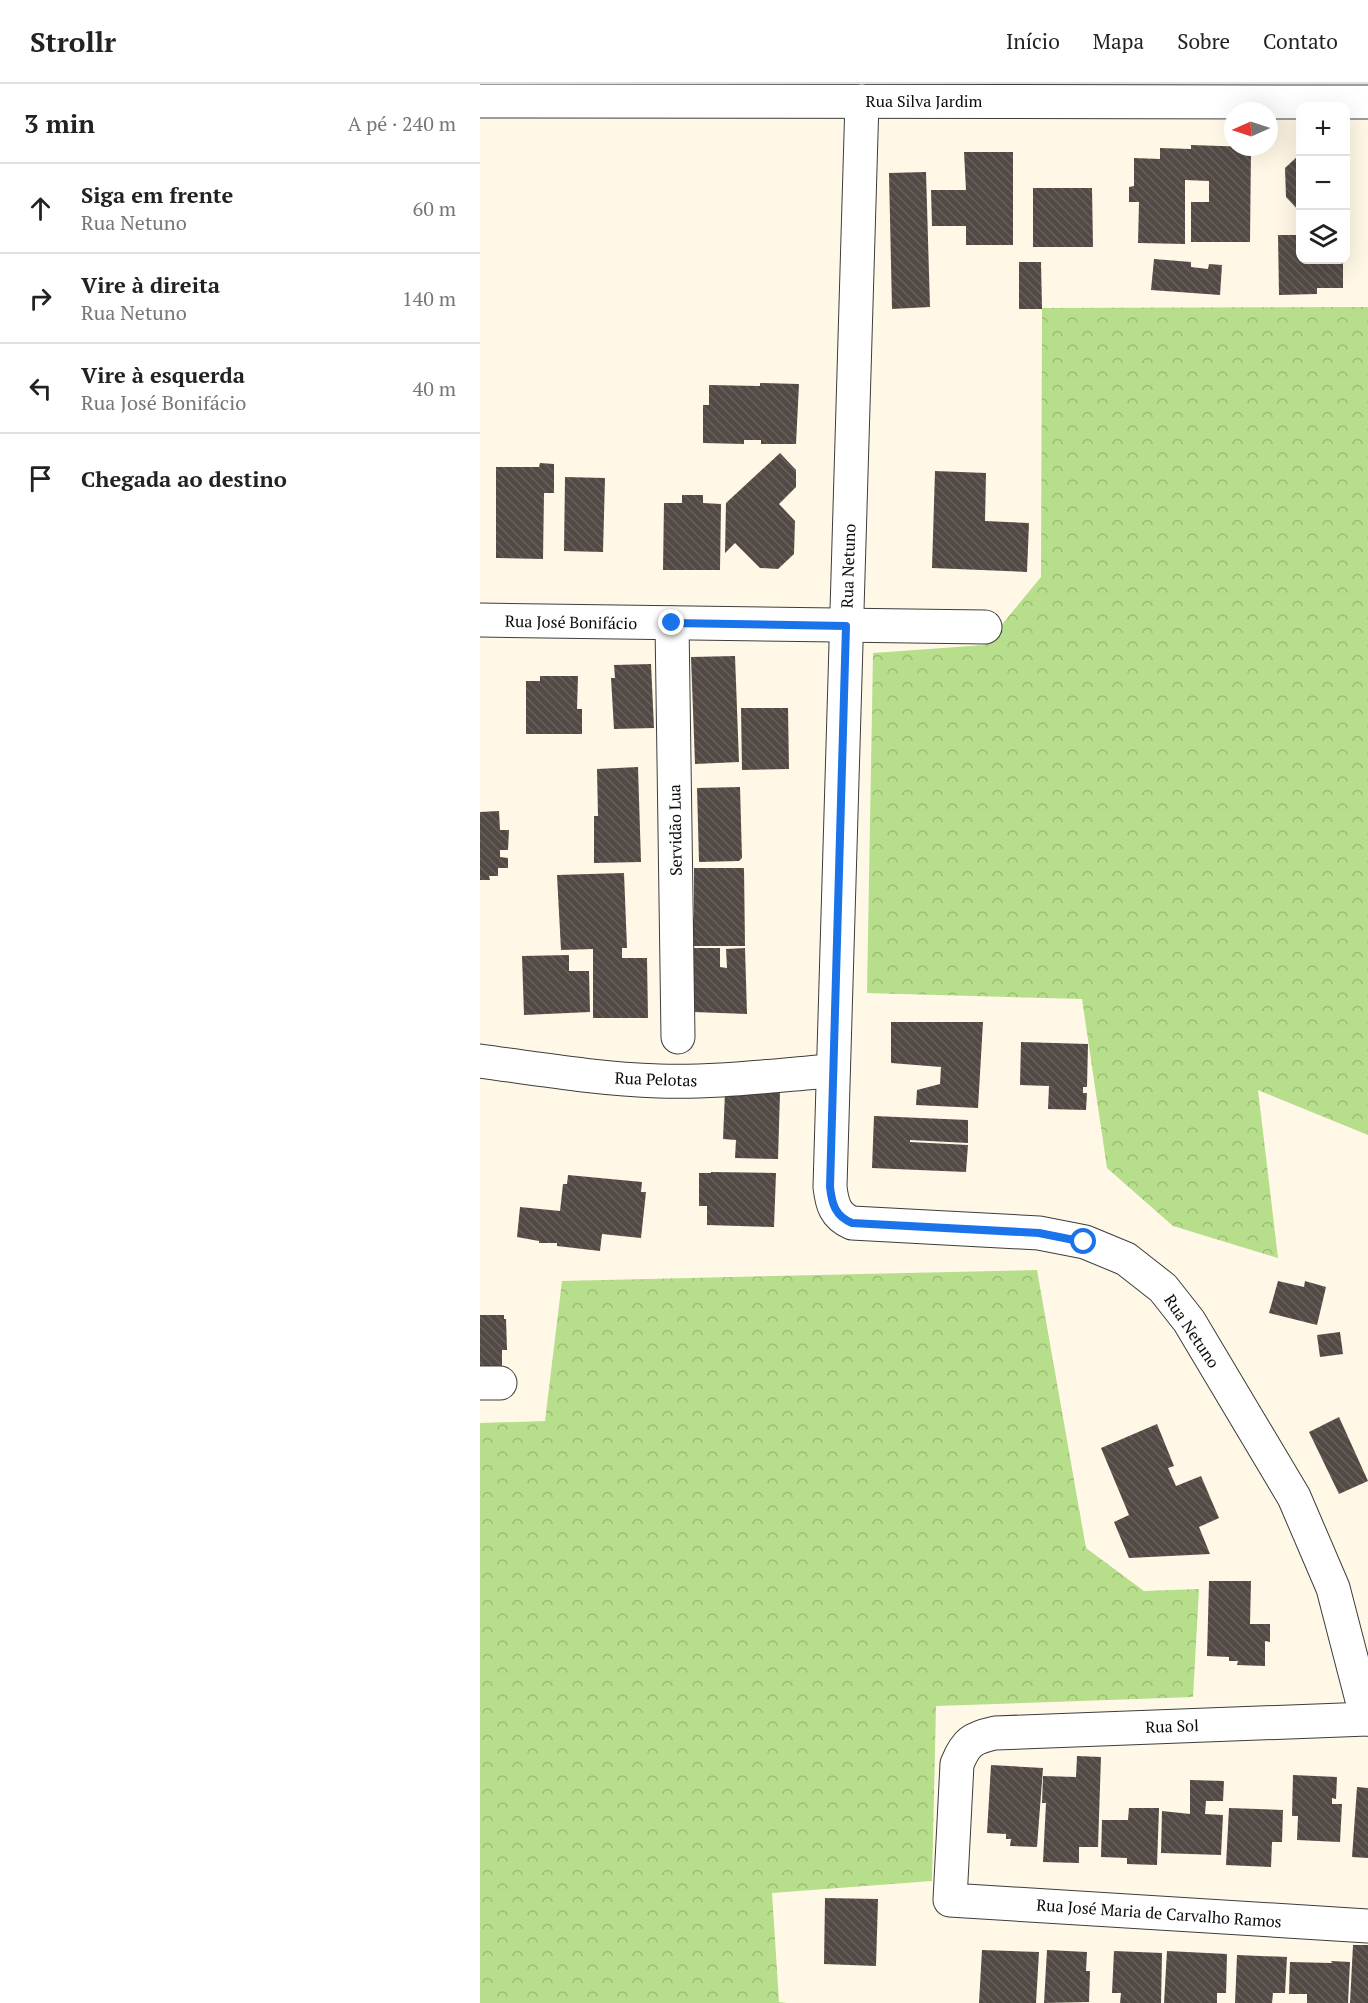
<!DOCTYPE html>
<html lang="pt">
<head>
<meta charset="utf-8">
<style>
	:root { --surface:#fff; --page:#f2f2f2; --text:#222; --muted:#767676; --line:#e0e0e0 }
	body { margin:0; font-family:"PT Serif",serif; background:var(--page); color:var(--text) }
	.controls { position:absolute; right:18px; top:18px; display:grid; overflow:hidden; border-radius:12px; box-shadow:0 6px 24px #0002 }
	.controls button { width:54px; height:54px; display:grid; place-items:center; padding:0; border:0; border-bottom:2px solid var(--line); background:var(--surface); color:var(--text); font:30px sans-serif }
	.compass { position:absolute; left:744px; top:18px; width:54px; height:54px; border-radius:50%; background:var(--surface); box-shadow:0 6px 24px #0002; rotate:267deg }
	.stop { position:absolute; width:18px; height:18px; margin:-14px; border:4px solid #1a73e8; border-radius:50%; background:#fff }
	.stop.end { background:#1a73e8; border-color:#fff; box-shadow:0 2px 6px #0008 }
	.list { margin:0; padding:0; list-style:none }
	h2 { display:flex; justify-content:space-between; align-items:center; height:78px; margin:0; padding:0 24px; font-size:26px }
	h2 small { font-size:20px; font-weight:400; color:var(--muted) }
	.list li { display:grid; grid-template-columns:39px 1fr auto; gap:18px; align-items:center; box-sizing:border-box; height:90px; padding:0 24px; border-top:2px solid var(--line) }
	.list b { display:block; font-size:22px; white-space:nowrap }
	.list p { margin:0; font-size:20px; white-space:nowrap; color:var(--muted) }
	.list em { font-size:20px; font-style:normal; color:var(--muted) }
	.icon { flex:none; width:33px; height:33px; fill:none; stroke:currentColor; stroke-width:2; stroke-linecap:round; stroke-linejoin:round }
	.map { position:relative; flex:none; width:888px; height:1919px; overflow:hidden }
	header { display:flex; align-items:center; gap:36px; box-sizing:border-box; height:84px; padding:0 30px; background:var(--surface); border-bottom:2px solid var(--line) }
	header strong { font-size:28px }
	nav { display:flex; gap:33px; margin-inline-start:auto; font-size:21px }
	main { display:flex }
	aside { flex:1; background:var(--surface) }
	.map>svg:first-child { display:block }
</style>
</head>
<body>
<header>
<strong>Strollr</strong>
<nav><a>Início</a><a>Mapa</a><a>Sobre</a><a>Contato</a></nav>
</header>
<main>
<aside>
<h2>3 min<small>A pé · 240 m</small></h2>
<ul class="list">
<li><svg class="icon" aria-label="ahead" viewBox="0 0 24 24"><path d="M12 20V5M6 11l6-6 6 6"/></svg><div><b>Siga em frente</b><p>Rua Netuno</p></div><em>60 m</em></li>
<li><svg class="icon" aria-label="right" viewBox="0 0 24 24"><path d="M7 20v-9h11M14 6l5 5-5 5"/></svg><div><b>Vire à direita</b><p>Rua Netuno</p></div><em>140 m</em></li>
<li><svg class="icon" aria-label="left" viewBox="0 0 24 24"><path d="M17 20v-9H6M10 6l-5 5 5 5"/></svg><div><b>Vire à esquerda</b><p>Rua José Bonifácio</p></div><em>40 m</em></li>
<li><svg class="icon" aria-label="arrive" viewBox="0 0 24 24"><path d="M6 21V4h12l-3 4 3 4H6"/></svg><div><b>Chegada ao destino</b></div></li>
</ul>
</aside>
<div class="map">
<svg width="888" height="1919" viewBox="0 0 888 1919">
	<defs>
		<pattern id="forest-crowns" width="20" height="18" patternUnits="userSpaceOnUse" patternTransform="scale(1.5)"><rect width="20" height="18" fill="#b6de8b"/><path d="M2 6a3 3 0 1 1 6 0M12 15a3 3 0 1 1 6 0" fill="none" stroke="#9bbd77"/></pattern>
		<pattern id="building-back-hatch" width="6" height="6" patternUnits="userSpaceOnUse" patternTransform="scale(1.5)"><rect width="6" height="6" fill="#534a45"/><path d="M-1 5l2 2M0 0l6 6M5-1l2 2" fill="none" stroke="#67605c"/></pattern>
	</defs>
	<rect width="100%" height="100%" fill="#fff8e6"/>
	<g fill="url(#forest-crowns)">
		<path d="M888,223V1051L778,1006L798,1174L693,1142L627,1084L602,915L387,909L393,569L505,561L561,493L562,224Z"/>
		<path d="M557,1186L606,1464L664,1507L719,1505L713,1613L456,1622L452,1797L292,1809L299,1918L307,1919H0V1339L65,1337L82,1197Z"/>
	</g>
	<g fill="url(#building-back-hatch)">
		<path d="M711,61L771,63L770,158H711V118H729V97L705,96V160L658,159L659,118H649V103L654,102V74L680,75V64L711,65Z"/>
		<path d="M484,68H533V161H486V142H452L451,106H486Z"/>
		<path d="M819,71H820V128L806,113L805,84Z"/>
		<path d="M446,88L450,223L412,225L409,89Z"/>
		<path d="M553,104H612L613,163H553Z"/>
		<path d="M798,151H820V176H863V204H837V210L799,211Z"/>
		<path d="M674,175L711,178V183L728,185L729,180L742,181L740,211L671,206Z"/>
		<path d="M539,178H561L562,225H539Z"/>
		<path d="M280,299L319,300L316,360H281V356H264V360L223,359V321H229V301L280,302Z"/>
		<path d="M300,369L316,386V403L299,420L315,437L314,470L298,485L280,484L255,459L245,469L246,419Z"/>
		<path d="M60,379L74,380V409H64L63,475L16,474V383H59Z"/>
		<path d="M455,387L506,389L505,437L549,439L547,488L452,484Z"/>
		<path d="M85,393L125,394L123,468L84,467Z"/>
		<path d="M202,411H223V419L241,420L240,486H183L184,419H202Z"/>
		<path d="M255,572L259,678L215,680L211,573Z"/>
		<path d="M171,580L174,644L134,645L131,594H135L134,581Z"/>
		<path d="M60,592H98L97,625H102V650H46V597H60Z"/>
		<path d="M261,624H308L309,685L262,686Z"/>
		<path d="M158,683L161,778L114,779V732H118L117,685Z"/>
		<path d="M260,703L262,774L259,777L219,778L217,704Z"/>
		<path d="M19,727L20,746H29L28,766H20V773L28,774V784H18V792H9L10,796H0V728Z"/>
		<path d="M214,784H264L265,862H200V835L214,834Z"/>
		<path d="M144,789L147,864H142V874H167L168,934H113V865L81,866L77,791Z"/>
		<path d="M213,864H240V883L247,884L246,865L265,864L267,930L214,928Z"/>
		<path d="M89,871V887H109L110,928L44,931L42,872Z"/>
		<path d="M411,938H503L498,1024L436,1021L437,1006L460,1000L461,983L411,979Z"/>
		<path d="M541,958L608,960L607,1003H603V1009H607L606,1026L568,1025L569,1002L540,1001Z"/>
		<path d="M245,1008L300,1009L298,1075L255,1074L256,1056L243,1055Z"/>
		<path d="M394,1032L488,1036V1059L430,1056V1058L488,1061L486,1088L392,1084Z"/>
		<path d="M231,1088L296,1089L294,1143L227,1141V1122H219V1089H231Z"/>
		<path d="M88,1091L162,1098L161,1108H166L161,1154L122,1150L120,1167L77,1162V1159H59V1157L37,1153L40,1123L80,1127L83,1100H87Z"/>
		<path d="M798,1197L824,1203L825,1197L846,1203L837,1241L789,1229Z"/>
		<path d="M0,1231H24V1235H26L27,1266H22V1282H0Z"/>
		<path d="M860,1248L863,1270L840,1273L837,1251Z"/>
		<path d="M859,1333L888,1397L859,1410L829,1348Z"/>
		<path d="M677,1340L694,1382L688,1384L696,1402L721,1392L739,1434L719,1443L730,1470L649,1474L634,1438L649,1431L621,1364Z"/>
		<path d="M729,1497H771L770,1540H790V1558L785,1557V1582L757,1581L758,1577H749V1573L727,1572Z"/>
		<path d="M597,1672L621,1673L618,1763H599V1779L563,1778L566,1719H562L563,1692L596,1693Z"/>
		<path d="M511,1681L563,1684L557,1763L530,1762L531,1755H526V1750L507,1749Z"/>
		<path d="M813,1691L857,1693L856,1715L852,1714V1720H862L860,1758L817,1756L818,1732H812Z"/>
		<path d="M710,1696L744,1697L743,1717H726L725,1730L743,1731L741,1771L681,1769L682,1727L710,1730Z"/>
		<path d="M877,1703L888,1704V1774L872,1773Z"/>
		<path d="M649,1724H679L677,1781L647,1780V1774L621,1773L622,1736H648Z"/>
		<path d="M749,1724L803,1726L802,1758H792L791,1783L746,1781Z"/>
		<path d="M345,1814L398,1815L396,1882L344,1880Z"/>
		<path d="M873,1861H888V1919H870Z"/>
		<path d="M502,1866L559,1868L556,1919H499Z"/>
		<path d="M567,1866L607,1868L606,1887H610L609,1918L564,1919Z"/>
		<path d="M634,1867L682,1869L681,1919H640L641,1909H632Z"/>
		<path d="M687,1867L747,1870L746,1909H737V1919H684Z"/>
		<path d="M757,1871L807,1873L805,1909H793L792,1919H755Z"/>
		<path d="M851,1877L870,1878L868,1919H827V1910H809L810,1878L852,1879Z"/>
	</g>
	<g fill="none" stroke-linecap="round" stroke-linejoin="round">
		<g stroke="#3d3d3d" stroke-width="35">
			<g id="minor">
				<path d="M0,17L888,18"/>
				<path d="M382,17L350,1103C352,1120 355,1132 372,1139L559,1149L605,1158L646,1175L683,1204L709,1237L814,1413L853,1504L887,1635"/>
				<path d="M0,536L505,543"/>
				<path d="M192,539L198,953"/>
				<path d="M0,977C59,985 119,995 179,997C237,999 295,991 353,987"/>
				<path d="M0,1299H20"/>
				<path d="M888,1635L515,1649C492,1654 486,1658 477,1680L470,1816L888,1842"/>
			</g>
		</g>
		<use href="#minor" stroke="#fff" stroke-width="33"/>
	</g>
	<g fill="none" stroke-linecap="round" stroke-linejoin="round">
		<path stroke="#1a73e8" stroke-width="8" d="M192,539L366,542L350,1103C352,1120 355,1132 372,1139L559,1149L604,1158"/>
	</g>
	<g text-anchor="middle" stroke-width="6" stroke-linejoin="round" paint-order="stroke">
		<g font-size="16" fill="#0a0a0a" stroke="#fff">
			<text x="444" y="23">Rua Silva Jardim</text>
			<text transform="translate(368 482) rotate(-88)" y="6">Rua Netuno</text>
			<text transform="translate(91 538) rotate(1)" y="6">Rua José Bonifácio</text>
			<text transform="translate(195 746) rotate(-91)" y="6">Servidão Lua</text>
			<text transform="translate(176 995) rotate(2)" y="6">Rua Pelotas</text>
			<text transform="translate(712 1247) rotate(56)" y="6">Rua Netuno</text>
			<text transform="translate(692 1642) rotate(-2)" y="6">Rua Sol</text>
			<text transform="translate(679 1829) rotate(4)" y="6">Rua José Maria de Carvalho Ramos</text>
		</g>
	</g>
</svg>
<div class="controls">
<button>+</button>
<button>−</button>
<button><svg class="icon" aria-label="layers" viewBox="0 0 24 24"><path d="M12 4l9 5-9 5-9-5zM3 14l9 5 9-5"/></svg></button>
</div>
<svg class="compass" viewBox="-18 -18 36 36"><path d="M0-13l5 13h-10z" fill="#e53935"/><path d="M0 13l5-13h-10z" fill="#767676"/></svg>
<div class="stop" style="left:604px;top:1158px"></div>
<div class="stop end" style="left:192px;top:539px"></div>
</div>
</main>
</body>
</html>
